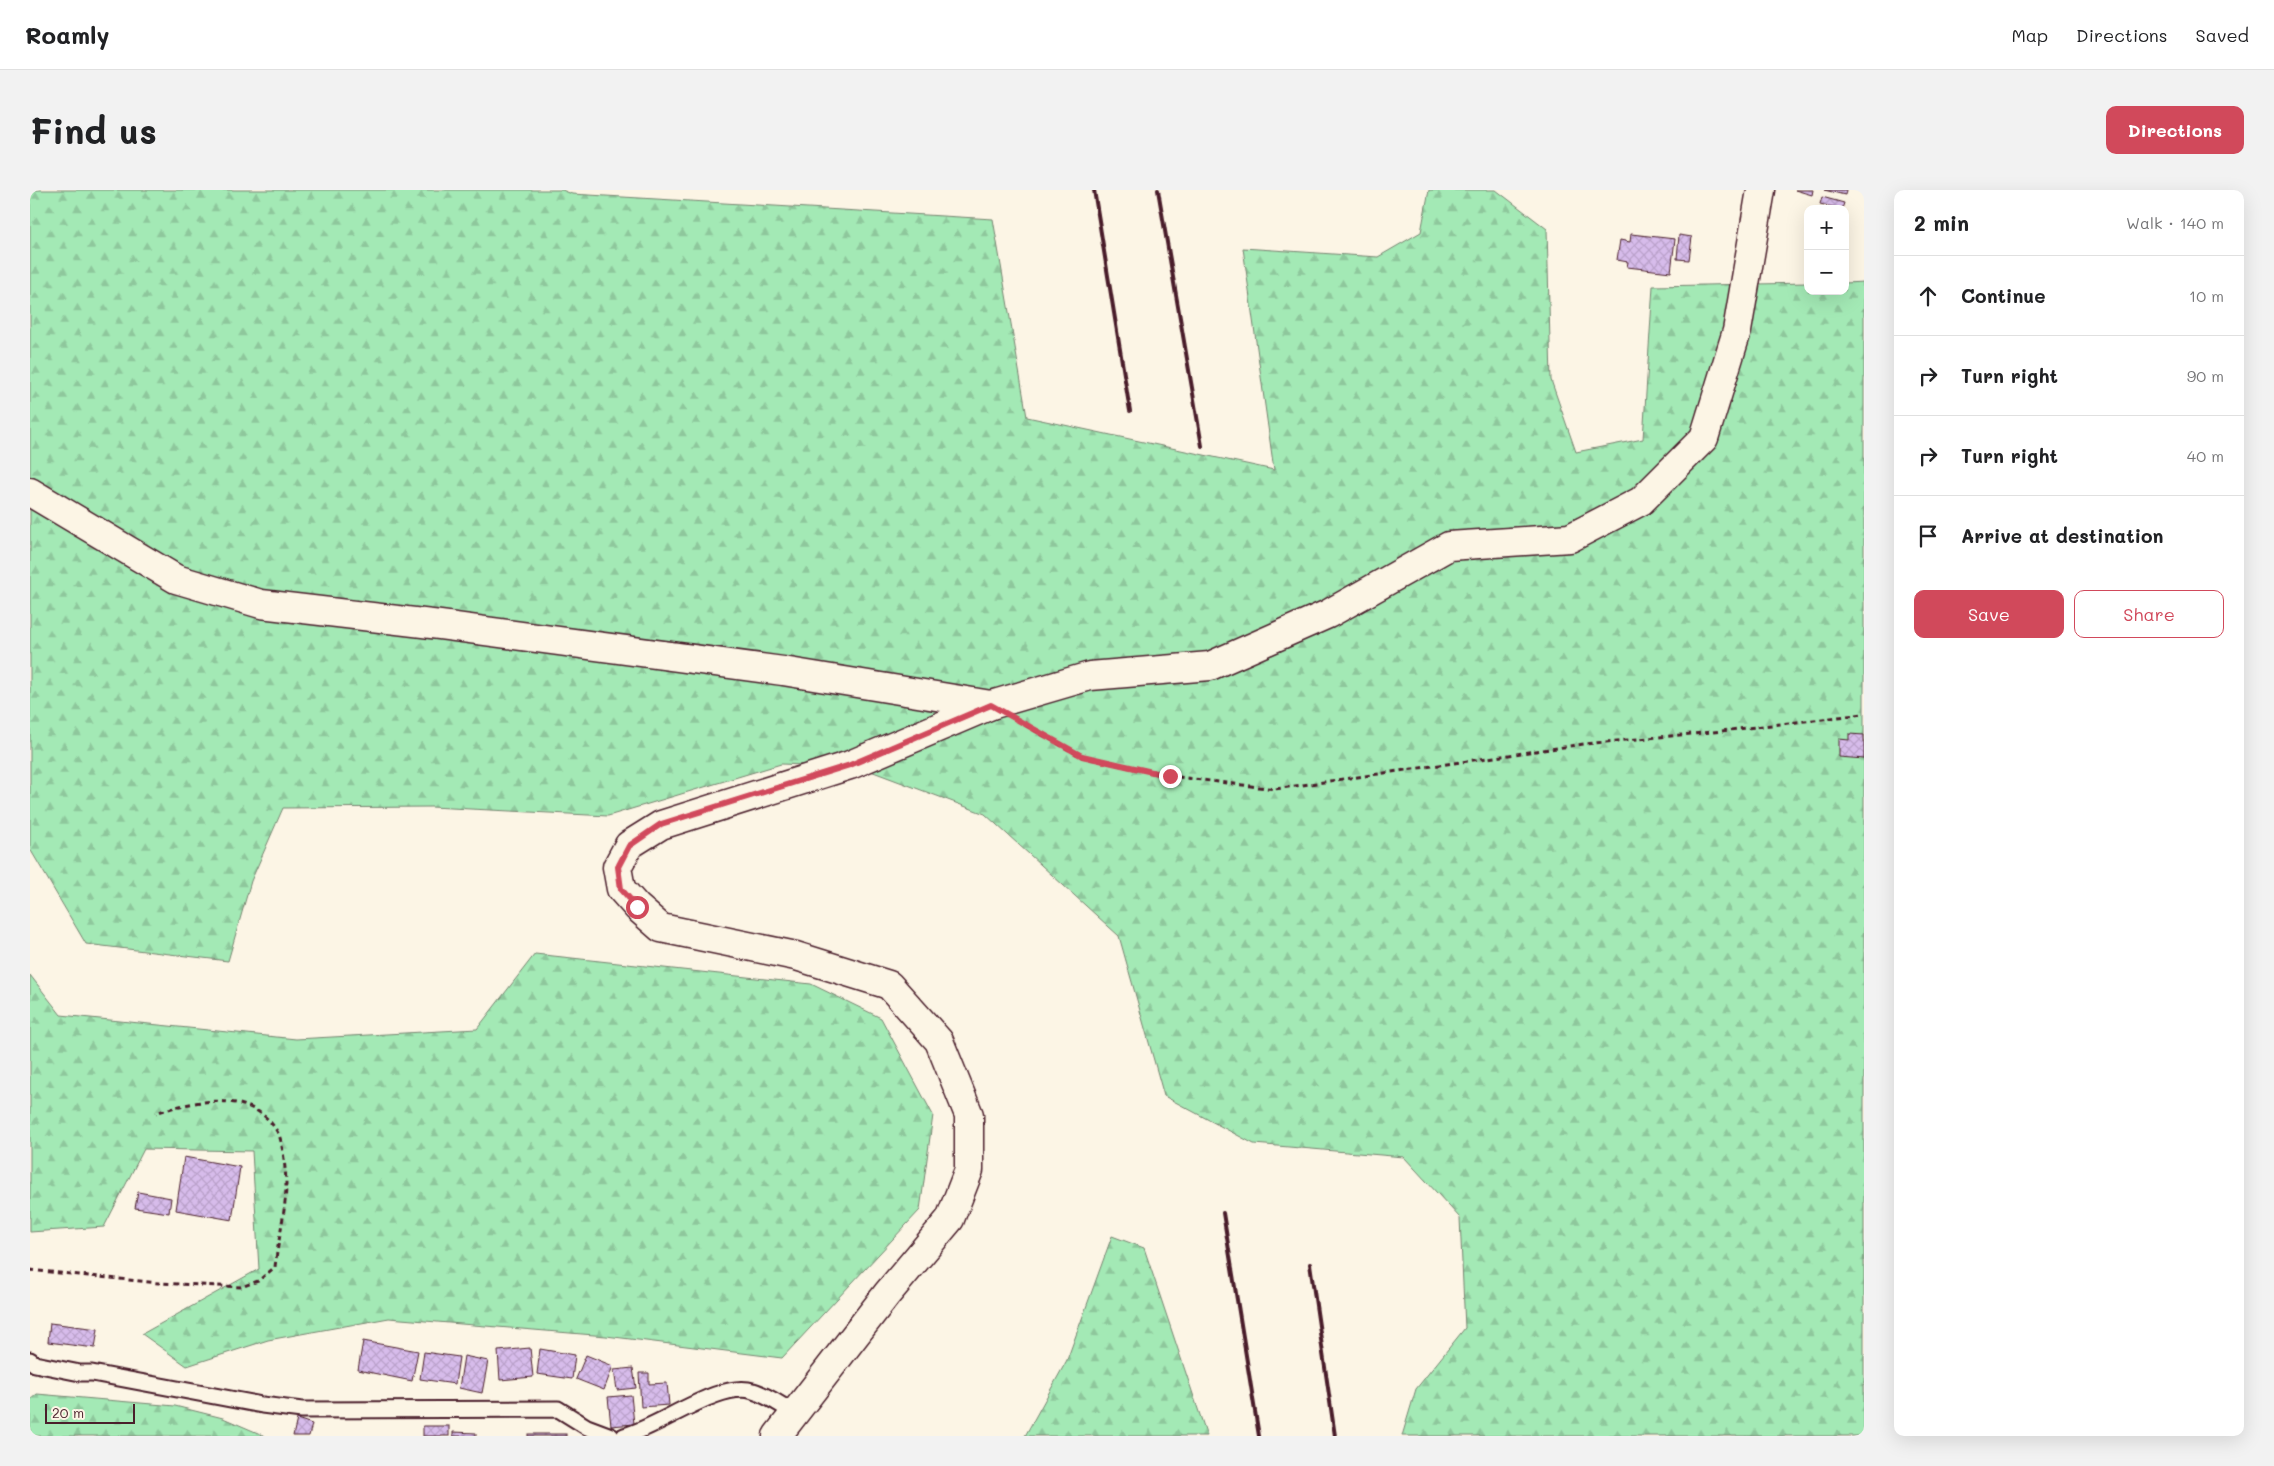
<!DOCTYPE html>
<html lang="en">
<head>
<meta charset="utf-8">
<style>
	:root { --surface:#fff; --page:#f2f2f2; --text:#202124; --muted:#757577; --line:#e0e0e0; --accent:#d1495b }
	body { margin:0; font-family:Mali,sans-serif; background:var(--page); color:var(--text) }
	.controls { position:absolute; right:15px; top:15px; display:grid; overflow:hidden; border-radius:10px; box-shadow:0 5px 20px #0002 }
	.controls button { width:45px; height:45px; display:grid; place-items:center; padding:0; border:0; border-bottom:1px solid var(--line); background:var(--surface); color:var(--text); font:25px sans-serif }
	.scale { position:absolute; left:15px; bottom:12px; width:90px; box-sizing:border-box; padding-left:5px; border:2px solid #4a1f2b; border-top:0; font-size:14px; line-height:18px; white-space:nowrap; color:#4a1f2b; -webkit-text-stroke:4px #fcf5e5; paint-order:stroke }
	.stop { position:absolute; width:15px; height:15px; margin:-11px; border:4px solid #d1495b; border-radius:50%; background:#fff }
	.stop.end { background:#d1495b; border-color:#fff; box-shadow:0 1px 5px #0008 }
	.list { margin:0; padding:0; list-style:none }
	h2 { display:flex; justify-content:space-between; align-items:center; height:65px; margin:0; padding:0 20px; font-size:21px }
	h2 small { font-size:16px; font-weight:400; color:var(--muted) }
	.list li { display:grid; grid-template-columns:32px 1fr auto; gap:15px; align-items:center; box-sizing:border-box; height:80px; padding:0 20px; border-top:1px solid var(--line) }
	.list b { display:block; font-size:19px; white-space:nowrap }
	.list em { font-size:16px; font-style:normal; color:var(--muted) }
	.actions { display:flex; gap:10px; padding:15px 20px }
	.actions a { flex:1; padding:11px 0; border:1px solid var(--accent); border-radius:10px; text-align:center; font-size:18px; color:var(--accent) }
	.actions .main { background:var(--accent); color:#fff }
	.icon { flex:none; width:28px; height:28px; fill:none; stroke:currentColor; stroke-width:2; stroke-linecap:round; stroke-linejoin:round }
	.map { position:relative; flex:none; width:1834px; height:1246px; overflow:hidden; border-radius:10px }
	header { display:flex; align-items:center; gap:30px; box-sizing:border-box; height:70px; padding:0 25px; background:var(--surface); border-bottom:1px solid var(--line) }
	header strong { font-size:24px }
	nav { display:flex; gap:28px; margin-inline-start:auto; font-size:18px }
	.intro { display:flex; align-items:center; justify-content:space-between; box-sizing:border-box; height:120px; padding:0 30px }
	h1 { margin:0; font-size:35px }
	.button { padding:12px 22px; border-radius:10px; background:var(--accent); color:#fff; font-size:18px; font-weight:700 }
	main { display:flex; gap:30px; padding:0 30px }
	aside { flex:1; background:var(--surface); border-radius:10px; box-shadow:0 5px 20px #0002 }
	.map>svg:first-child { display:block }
</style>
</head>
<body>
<header>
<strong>Roamly</strong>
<nav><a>Map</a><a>Directions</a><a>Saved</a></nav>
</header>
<div class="intro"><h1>Find us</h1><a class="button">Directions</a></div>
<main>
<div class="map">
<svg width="1834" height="1246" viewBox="0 0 1834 1246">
	<defs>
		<pattern id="forest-firs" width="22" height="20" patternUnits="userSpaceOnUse" patternTransform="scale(1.25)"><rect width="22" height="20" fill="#a3e9b5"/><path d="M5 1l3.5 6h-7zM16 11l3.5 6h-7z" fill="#8ec79c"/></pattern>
		<pattern id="building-cross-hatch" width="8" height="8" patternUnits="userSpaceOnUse" patternTransform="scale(1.25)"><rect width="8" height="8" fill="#d7bceb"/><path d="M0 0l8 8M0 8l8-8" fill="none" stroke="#baa1ca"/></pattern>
	</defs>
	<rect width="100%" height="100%" fill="#fcf5e5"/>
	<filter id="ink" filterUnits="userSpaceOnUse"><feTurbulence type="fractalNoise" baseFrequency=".02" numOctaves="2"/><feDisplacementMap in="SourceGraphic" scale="10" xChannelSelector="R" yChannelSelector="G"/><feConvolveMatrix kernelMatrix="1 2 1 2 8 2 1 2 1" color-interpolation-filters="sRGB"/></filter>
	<g filter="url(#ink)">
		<g fill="url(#forest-firs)" stroke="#768470">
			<path d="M0,0H532L542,4L963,29L997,227L1244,280L1213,58L1348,67L1391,42L1399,0H1466L1517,39L1521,190L1546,262L1613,249L1623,96L1778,93V101H1815V93L1834,92V1246H1372L1386,1199L1435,1138L1430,1028L1374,967L1224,954L1134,906L1089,746L955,624L830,577L751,574L578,626L401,617L253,618L221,691L198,771L56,754L0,659Z"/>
			<path d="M505,764L781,794L851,828L903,925L890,1020L752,1168L576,1146L359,1128L238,1150L157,1176L112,1144L229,1079L222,961L114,959L74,1037L0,1042V785L31,825L266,849L447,839Z"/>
			<path d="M1082,1046L1114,1058L1177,1246H995L1037,1170Z"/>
			<path d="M7,1204L145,1216L193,1228L235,1246H0V1210Z"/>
		</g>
		<g fill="url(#building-cross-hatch)" stroke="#4a1f2b">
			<path d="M1765,0H1783L1782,5Z"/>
			<path d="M1794,0H1816L1815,5Z"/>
			<path d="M1792,7L1814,13L1812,19L1790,14Z"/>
			<path d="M1601,44L1645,49L1641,82L1597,77L1598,72L1587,70L1590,50L1600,52Z"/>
			<path d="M1649,45L1662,47L1659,70L1647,69Z"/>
			<path d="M1819,544L1834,545V569L1809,567V549L1819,550Z"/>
			<path d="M154,967L210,977L202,1030L146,1020Z"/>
			<path d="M108,1002L141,1008L139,1023L105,1018Z"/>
			<path d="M20,1133L68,1139L65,1158L18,1152Z"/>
			<path d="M333,1151L388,1161L382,1191L328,1180Z"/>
			<path d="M500,1158L503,1187L470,1190L468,1161Z"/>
			<path d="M510,1159L545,1165L542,1189L507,1184Z"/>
			<path d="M394,1162L429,1167L425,1194L390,1189Z"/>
			<path d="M556,1165L583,1176L574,1200L546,1189Z"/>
			<path d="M434,1166L458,1171L452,1203L429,1198Z"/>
			<path d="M603,1178L606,1198L587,1200L584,1180Z"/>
			<path d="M609,1183H619V1194L637,1193L639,1215L611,1217Z"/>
			<path d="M601,1205L604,1234L581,1236L578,1207Z"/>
			<path d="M267,1229L282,1234L279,1246H263Z"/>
			<rect x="393" y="1236" width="26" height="10"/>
			<path d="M423,1242L446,1243V1246H423Z"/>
			<rect x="498" y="1244" width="38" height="2"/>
		</g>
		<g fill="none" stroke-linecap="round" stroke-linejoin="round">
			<g stroke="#4a1f2b" stroke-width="19">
				<g id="lane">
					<path d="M0,1170L5,1174L50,1183H62L232,1215L272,1220L528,1219L557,1237L581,1246"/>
					<path d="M594,1246C630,1237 690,1190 723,1201C737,1205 752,1216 765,1223"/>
				</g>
			</g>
			<g stroke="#4a1f2b" stroke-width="31">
				<g id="street">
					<path d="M0,302L146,389L231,414L410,435L753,481L961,515"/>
					<path d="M747,1246L857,1104L920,1029L939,980V925L909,851L859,795L766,766L631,738L607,717L591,699L587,677L599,655L631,635L820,575L961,515L1060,486L1180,476L1298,424L1419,356L1540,348L1611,311L1674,248L1707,141L1731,0"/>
				</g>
			</g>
			<g stroke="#4a1f2b" stroke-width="3" stroke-dasharray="5 4" stroke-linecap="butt">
				<path d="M996,535L1051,566L1140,586L1245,599L1554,554L1683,542L1834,524"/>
				<path d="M0,1080L129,1093L211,1097L228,1091L245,1077C248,1050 256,1021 256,994C256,984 253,954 249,945C226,899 166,909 126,923"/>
			</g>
			<use href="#lane" stroke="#fcf5e5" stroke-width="15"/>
			<use href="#street" stroke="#fcf5e5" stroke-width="28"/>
			<g stroke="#4a1f2b" stroke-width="4">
				<path d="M1064,0L1100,221"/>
				<path d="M1128,0L1172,256"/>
				<path d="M1193,1023L1229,1246"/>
				<path d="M1280,1074L1305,1246"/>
			</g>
		</g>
	</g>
	<g fill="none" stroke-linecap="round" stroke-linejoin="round" filter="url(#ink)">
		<path stroke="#d1495b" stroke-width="6" d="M607,717L591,699L588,677L599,656L631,634L820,575L961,515L1052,566L1140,586"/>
	</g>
</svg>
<div class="controls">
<button>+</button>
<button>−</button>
</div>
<div class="scale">20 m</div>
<div class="stop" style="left:607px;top:717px"></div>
<div class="stop end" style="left:1140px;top:586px"></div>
</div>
<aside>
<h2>2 min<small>Walk · 140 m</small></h2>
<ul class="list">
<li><svg class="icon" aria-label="ahead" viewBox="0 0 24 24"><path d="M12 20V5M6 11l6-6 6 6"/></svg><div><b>Continue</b></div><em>10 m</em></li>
<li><svg class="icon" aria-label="right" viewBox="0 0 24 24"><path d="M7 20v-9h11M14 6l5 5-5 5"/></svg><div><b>Turn right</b></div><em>90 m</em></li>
<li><svg class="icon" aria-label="right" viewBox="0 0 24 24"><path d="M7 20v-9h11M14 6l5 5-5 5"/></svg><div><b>Turn right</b></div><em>40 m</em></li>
<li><svg class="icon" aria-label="arrive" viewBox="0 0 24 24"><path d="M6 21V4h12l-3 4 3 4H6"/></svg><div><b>Arrive at destination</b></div></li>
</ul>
<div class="actions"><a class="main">Save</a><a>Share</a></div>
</aside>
</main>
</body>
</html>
